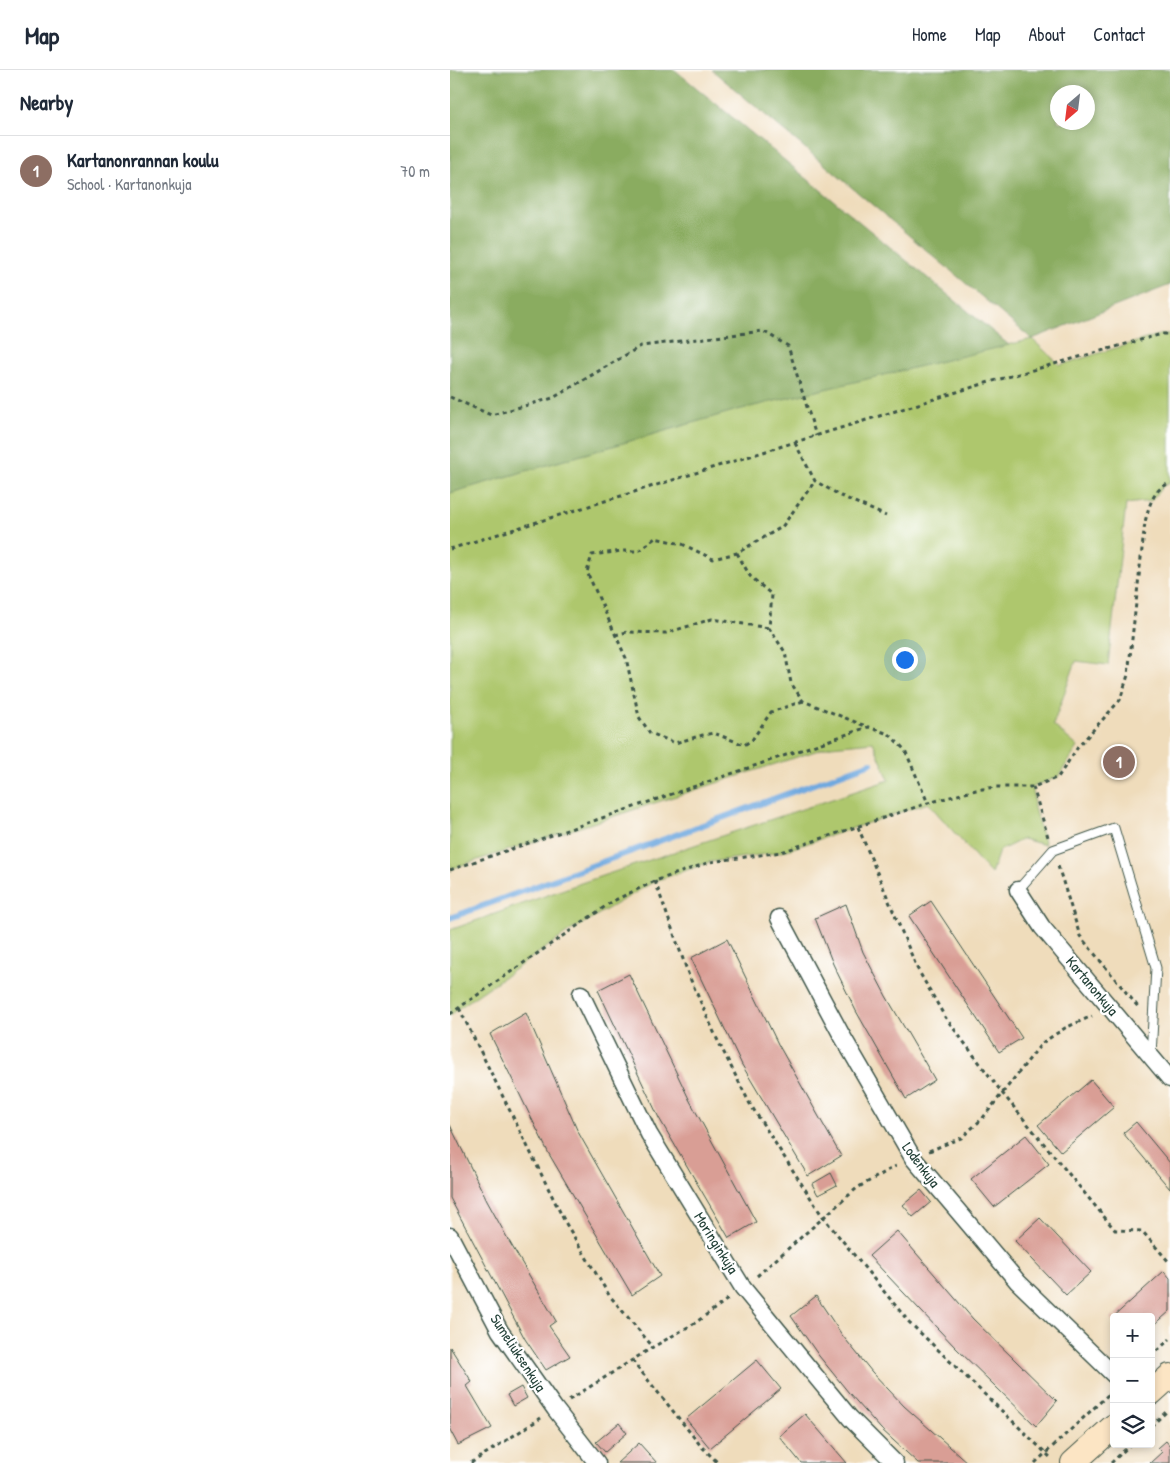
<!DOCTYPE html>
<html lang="en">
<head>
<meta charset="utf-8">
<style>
	:root { --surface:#fff; --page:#f2f2f3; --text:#1f2937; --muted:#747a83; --line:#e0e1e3; --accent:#1a73e8 }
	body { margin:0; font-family:"Patrick Hand",sans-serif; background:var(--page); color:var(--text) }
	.controls { position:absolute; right:15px; bottom:15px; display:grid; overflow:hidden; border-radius:5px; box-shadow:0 2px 8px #0003 }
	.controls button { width:45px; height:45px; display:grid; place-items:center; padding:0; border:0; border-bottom:1px solid var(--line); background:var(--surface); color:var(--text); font:25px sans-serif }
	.compass { position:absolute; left:600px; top:15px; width:45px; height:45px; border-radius:50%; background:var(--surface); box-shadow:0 2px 8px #0003; rotate:208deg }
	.you { position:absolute; left:454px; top:589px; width:18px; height:18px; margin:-12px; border:4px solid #fff; border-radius:50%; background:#1a73e8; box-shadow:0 0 0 8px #1a73e833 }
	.badge { display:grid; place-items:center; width:32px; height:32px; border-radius:50%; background:var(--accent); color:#fff; font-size:16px; font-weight:700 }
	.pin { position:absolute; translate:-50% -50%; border:2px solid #fff; box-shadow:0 1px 5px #0006 }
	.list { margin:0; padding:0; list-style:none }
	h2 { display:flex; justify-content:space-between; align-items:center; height:65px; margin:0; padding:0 20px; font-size:21px }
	h2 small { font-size:16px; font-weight:400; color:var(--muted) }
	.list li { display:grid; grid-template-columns:32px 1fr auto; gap:15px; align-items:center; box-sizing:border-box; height:70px; padding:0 20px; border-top:1px solid var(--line) }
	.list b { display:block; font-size:19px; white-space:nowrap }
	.list p { margin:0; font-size:16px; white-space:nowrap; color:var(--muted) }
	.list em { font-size:16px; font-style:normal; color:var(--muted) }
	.icon { flex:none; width:28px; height:28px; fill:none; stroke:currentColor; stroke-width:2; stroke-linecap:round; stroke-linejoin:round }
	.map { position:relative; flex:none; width:720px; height:1393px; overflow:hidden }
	header { display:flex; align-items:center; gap:30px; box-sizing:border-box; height:70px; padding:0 25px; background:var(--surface); border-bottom:1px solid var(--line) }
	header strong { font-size:24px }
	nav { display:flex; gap:28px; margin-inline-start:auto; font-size:18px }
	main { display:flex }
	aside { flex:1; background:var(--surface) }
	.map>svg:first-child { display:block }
</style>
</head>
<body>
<header>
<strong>Map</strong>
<nav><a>Home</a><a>Map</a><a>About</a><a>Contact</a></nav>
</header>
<main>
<aside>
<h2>Nearby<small></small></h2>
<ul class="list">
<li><span class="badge" style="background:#8d6e63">1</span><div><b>Kartanonrannan koulu</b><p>School · Kartanonkuja</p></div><em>70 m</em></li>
</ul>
</aside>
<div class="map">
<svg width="720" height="1393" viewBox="0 0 720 1393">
	<rect width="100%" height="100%" fill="#fff"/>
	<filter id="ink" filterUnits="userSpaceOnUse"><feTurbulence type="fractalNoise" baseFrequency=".02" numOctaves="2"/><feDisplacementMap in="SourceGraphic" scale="10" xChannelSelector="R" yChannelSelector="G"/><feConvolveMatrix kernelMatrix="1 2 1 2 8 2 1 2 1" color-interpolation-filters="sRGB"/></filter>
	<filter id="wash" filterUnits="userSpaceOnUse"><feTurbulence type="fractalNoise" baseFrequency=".0096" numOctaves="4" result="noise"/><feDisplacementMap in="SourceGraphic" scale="20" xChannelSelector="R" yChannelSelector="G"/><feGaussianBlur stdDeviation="1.12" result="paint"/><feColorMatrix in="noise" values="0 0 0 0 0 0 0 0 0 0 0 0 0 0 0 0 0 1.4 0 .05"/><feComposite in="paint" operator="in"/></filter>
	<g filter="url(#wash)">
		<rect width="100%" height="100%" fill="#efdcbb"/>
		<path fill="#aec76d" stroke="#668250" d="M712,264H720V413L713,416L701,431L676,434L658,595L626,591L603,655L628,677L608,707L583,717L584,738L595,775L573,769L549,781L541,804L478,733L331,782L260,792L205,811L120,861L9,938L0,946V860L131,813L439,710L423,672L381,676L0,799V423L287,340L582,269L610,295Z"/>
		<g fill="#8aac60" stroke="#54744a" fill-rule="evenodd">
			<path d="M0,0H225L559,275L287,340L0,423Z"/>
			<path d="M262,0H720V215L582,269ZM608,22H638V52H608Z"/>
		</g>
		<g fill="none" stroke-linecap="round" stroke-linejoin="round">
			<path stroke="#6fa9df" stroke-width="6" d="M0,848L421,693"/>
		</g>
		<g id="blocks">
			<g fill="#d99e95">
				<path d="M481,831L572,968L549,982L459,846Z"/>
				<path d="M396,834L413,882L436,926L485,1010L456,1029L406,941L383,894L365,848Z"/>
				<path d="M277,869L328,974L391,1086L358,1106L292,995L241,888Z"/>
				<path d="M179,904L240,1031L306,1152L279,1168L209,1048L148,920Z"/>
				<path d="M76,943L128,1062L210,1206L182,1225L99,1084L40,964Z"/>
				<path d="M641,1010L664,1037L611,1082L588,1055Z"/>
				<path d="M686,1052L720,1093V1119L673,1063Z"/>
				<path d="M0,1055L37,1131L59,1171L106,1251L99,1256L120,1286L96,1300L75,1269L0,1128Z"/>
				<path d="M576,1065L599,1094L544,1137L521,1109Z"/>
				<path d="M381,1103L387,1115L368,1125L362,1114Z"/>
				<path d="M471,1120L481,1132L463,1147L453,1135Z"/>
				<path d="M590,1148L641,1202L616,1225L565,1171Z"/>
				<path d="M447,1161L523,1249L607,1331L586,1356L505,1277L419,1186Z"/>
				<path d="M714,1201L720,1208V1241L701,1258V1247H664V1252L661,1249Z"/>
				<path d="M366,1226L392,1265L422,1302L454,1336L518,1393H468L431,1359L399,1323L369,1286L341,1246Z"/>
				<path d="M0,1277L22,1312L17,1316L42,1358L8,1375L0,1360Z"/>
				<path d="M307,1290L331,1319L260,1378L236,1349Z"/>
				<path d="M71,1317L77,1328L63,1336L57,1325Z"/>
				<path d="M355,1344L397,1393H351L329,1366Z"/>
				<path d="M169,1353L177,1363L155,1382L146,1372Z"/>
				<path d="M716,1371L720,1376V1393H700L712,1382L708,1378Z"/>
				<path d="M189,1373L207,1393H167Z"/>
			</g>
		</g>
	</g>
	<g filter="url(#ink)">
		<use href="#blocks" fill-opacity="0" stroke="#3e5548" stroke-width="1"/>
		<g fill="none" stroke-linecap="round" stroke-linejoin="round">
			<g stroke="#3e5548" stroke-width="11">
				<path id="lane" d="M568,820L603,780L664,758L706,898L701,985"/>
			</g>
			<g stroke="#3e5548" stroke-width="19">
				<g id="street">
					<path d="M568,820L592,857L720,1009"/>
					<path d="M329,848L391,964L463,1088L568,1212L664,1305"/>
					<path d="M131,924L199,1064L293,1218L400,1348L445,1393"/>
					<path d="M0,1166L50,1261L105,1339L147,1393"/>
				</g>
			</g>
			<g stroke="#3e5548" stroke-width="26">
				<g id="secondary">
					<path d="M701,1323L720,1306"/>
					<path d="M623,1393L664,1356"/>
				</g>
			</g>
			<g stroke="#3e5548" stroke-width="3" stroke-dasharray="4 4" stroke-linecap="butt">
				<path d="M0,327L41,345L103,328L191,276L313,261L338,276L366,366"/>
				<path d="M345,373L365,411L391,426L436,446"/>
				<path d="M0,479L536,313L712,264H720"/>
				<path d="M287,483L300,506L322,525L319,558L335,582L341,613L353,631L418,657"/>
				<path d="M165,565L177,562L216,563L262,549L319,558"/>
				<path d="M353,631L321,642L302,670L294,675L264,663L253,665L225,673L200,663L189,647L176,588L137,502L142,485L172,481H189L205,468L232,474L263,489L287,483L332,457L365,411"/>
				<path d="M583,717L598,767"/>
				<path d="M408,757L467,898L495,947L553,1024L665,1160L692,1161L720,1193"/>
				<path d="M608,796L630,866L689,938"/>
				<path d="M0,800L418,657L439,664L455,680L478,733"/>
				<path d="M205,811L239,906L267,969L300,1034L373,1147L459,1252L601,1388"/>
				<path d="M9,938L115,1152L159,1225L203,1277"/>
				<path d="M0,944L163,831L205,811L260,792L331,782L478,733L526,720L546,717H583L608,707L628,677L670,630L678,605L695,452C699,436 703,419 720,413"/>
				<path d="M479,1081L511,1068L532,1049L592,973L615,958L642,946"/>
				<path d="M307,1206L407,1118L446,1096"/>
				<path d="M701,1286L720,1269"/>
				<path d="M182,1290L251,1376L268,1393"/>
				<path d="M119,1330L203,1277L245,1253L278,1229"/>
				<path d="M701,1356L716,1342"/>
				<path d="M21,1393L91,1348"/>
				<path d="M585,1393L660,1323"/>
				<path d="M661,1393L681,1374"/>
			</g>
			<use href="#lane" stroke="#fff" stroke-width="9"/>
			<use href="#street" stroke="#fff" stroke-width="16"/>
			<use href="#secondary" stroke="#fce5c4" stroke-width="24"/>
		</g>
	</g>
	<g text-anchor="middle" stroke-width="4.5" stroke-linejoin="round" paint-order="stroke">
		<g font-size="15" fill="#1f3d34" stroke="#fff">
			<text transform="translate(642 916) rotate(50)" y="5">Kartanonkuja</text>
			<text transform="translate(471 1095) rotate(53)" y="5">Lodenkuja</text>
			<text transform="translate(266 1173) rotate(58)" y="5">Moringinkuja</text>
			<text transform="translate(68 1283) rotate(57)" y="5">Sumeliuksenkuja</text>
		</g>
	</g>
</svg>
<div class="controls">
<button>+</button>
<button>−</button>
<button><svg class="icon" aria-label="layers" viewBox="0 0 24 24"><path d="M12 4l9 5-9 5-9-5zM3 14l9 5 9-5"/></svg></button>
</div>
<svg class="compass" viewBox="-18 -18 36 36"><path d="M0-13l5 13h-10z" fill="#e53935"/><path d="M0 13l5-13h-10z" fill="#747a83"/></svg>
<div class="you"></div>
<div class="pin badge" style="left:669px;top:692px;background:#8d6e63">1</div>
</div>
</main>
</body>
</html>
